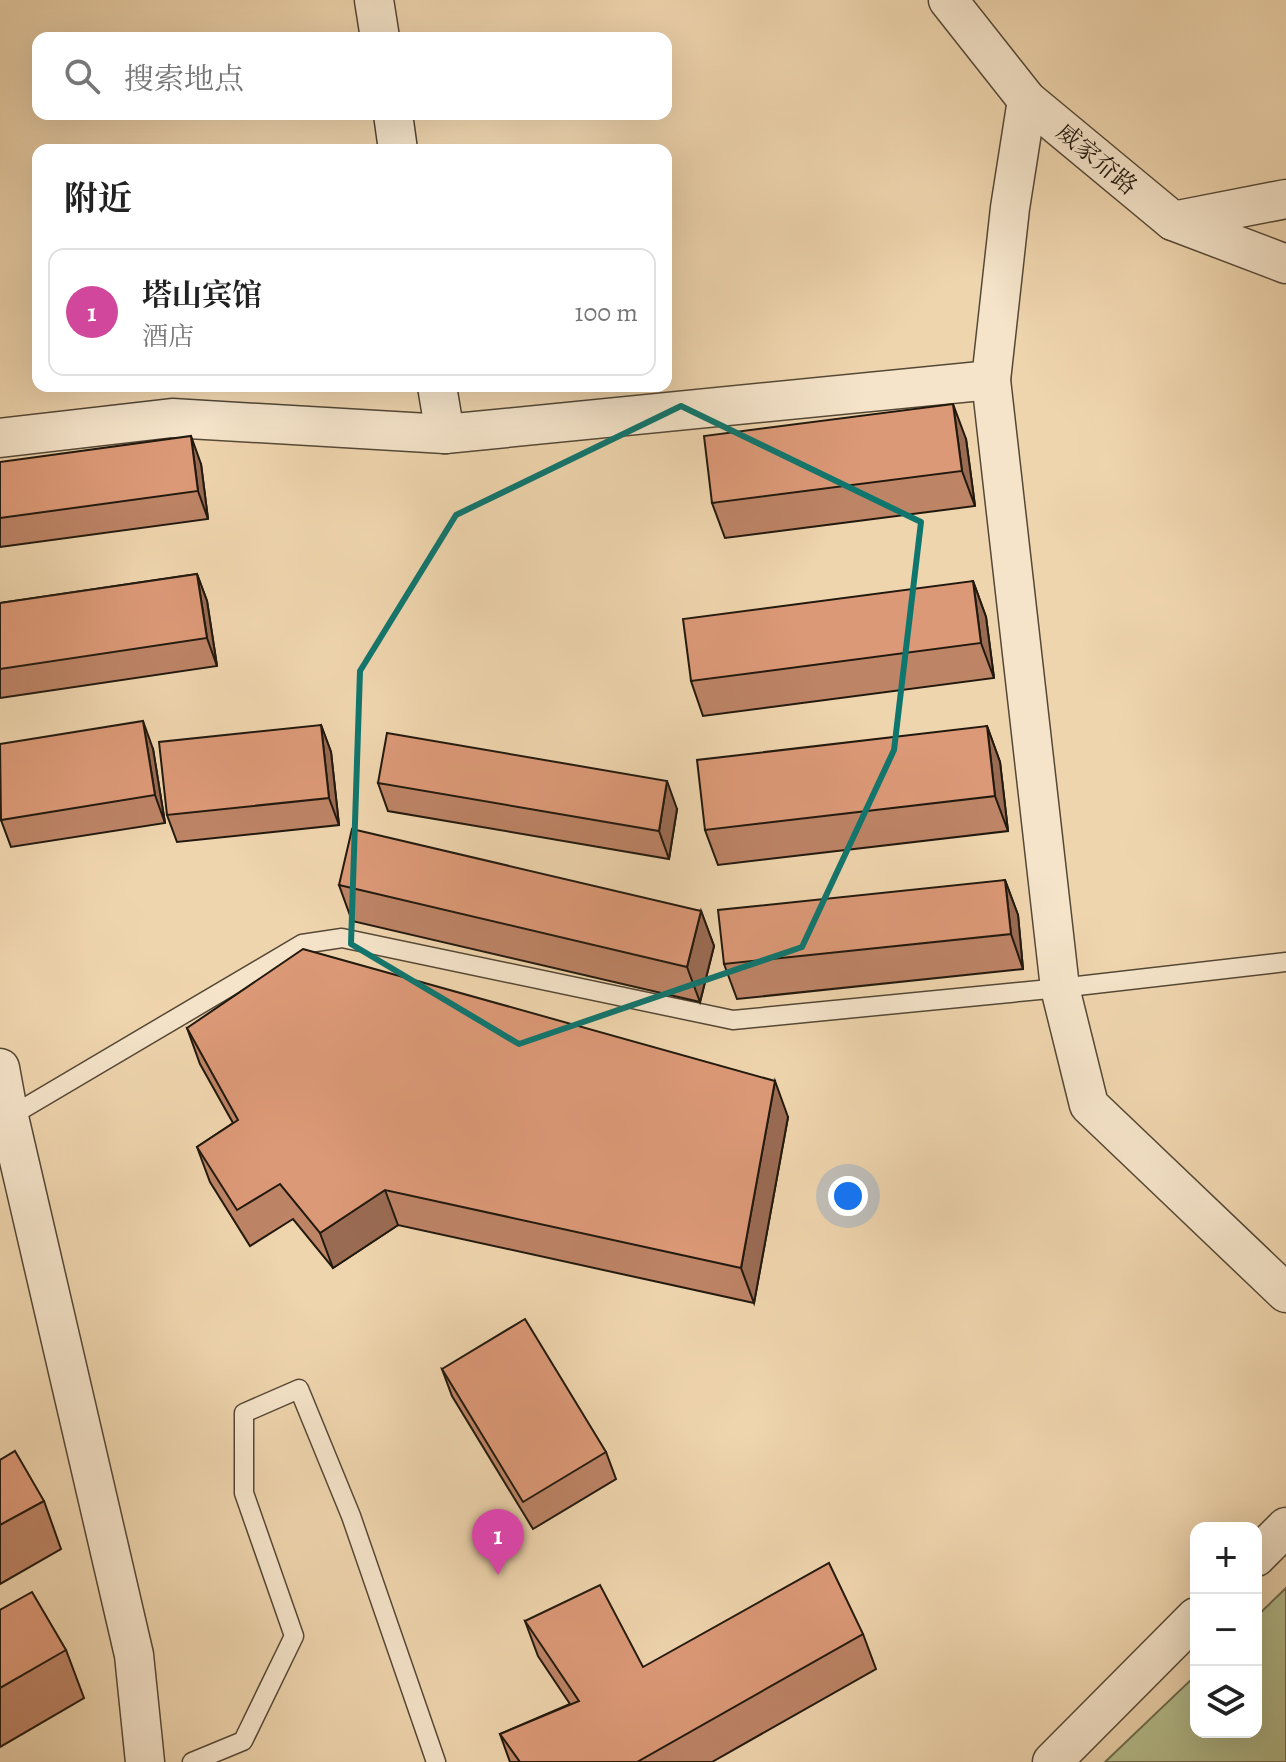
<!DOCTYPE html>
<html lang="zh">
<head>
<meta charset="utf-8">
<style>
	:root { --surface:#fff; --page:#f6f6f6; --text:#222; --muted:#767676; --line:#e0e0e0; --accent:#8f2418 }
	body { margin:0; font-family:Alegreya,"Noto Serif SC",serif; background:var(--page); color:var(--text) }
	.controls { position:absolute; right:24px; bottom:24px; display:grid; overflow:hidden; border-radius:16px; box-shadow:0 8px 32px #0002 }
	.controls button { width:72px; height:72px; display:grid; place-items:center; padding:0; border:0; border-bottom:2px solid var(--line); background:var(--surface); color:var(--text); font:40px sans-serif }
	.you { position:absolute; left:848px; top:1196px; width:28px; height:28px; margin:-20px; border:6px solid #fff; border-radius:50%; background:#1a73e8; box-shadow:0 0 0 12px #1a73e833 }
	.badge { display:grid; place-items:center; width:52px; height:52px; border-radius:50%; background:var(--accent); color:#fff; font-size:26px; font-weight:700 }
	.pin { position:absolute; translate:-50% -66px; filter:drop-shadow(0 2px 4px #0008) }
	.pin::after { content:''; position:absolute; top:42px; width:28px; height:24px; background:inherit; clip-path:polygon(0 0,100% 0,50% 100%) }
	.list { margin:0; padding:0; list-style:none }
	h2 { display:flex; justify-content:space-between; align-items:center; height:104px; margin:0; padding:0 32px; font-size:34px }
	h2 small { font-size:26px; font-weight:400; color:var(--muted) }
	.list li { display:grid; grid-template-columns:52px 1fr auto; gap:24px; align-items:center; box-sizing:border-box; height:128px; margin:0 16px 16px; padding:0 16px; border:2px solid var(--line); border-radius:16px }
	.list b { display:block; font-size:30px; white-space:nowrap }
	.list p { margin:0; font-size:26px; white-space:nowrap; color:var(--muted) }
	.list em { font-size:26px; font-style:normal; color:var(--muted) }
	.icon { flex:none; width:44px; height:44px; fill:none; stroke:currentColor; stroke-width:2; stroke-linecap:round; stroke-linejoin:round }
	.map { position:relative; flex:none; width:1286px; height:1762px; overflow:hidden }
	.search { position:absolute; background:var(--surface); box-shadow:0 8px 32px #0002; left:32px; top:32px; width:640px; height:88px; display:flex; align-items:center; gap:20px; box-sizing:border-box; padding:0 28px; border-radius:16px; color:var(--muted); font-size:30px }
	.panel { position:absolute; background:var(--surface); box-shadow:0 8px 32px #0002; left:32px; top:144px; width:640px; height:248px; border-radius:16px }
	.map>svg:first-child { display:block }
</style>
</head>
<body>
<div class="map">
<svg width="1286" height="1762" viewBox="0 0 1286 1762">
	<rect width="100%" height="100%" fill="#efd5ae"/>
	<filter id="stains"><feTurbulence type="fractalNoise" baseFrequency=".0025" numOctaves="4"/><feColorMatrix values="0 0 0 0 .2 0 0 0 0 .09 0 0 0 0 .02 0 0 0 .5 -.17"/></filter>
	<radialGradient id="worn" r=".72"><stop offset=".6" stop-color="#630" stop-opacity="0"/><stop offset="1" stop-color="#630" stop-opacity=".3"/></radialGradient>
	<path fill="#b5be8d" stroke="#6c6c4e" stroke-width="2" d="M1286,1588V1762H1105L1196,1675V1732H1256V1617Z"/>
	<g fill="none" stroke-linecap="round" stroke-linejoin="round">
		<g stroke="#554836" stroke-width="21">
			<g id="lane">
				<path d="M9,1117L302,944L342,938L733,1020L1060,988L1286,962"/>
				<path d="M192,1762L243,1741L294,1636L244,1493V1413L299,1389L351,1516L436,1762"/>
			</g>
		</g>
		<g stroke="#554836" stroke-width="41">
			<g id="street">
				<path d="M374,0L380,38"/>
				<path d="M948,0L1027,100L1173,221L1286,264"/>
				<path d="M1027,100L1010,208L991,380L1060,988L1089,1105L1286,1293"/>
				<path d="M393,114L398,150"/>
				<path d="M1173,221L1286,199"/>
				<path d="M437,386L445,434"/>
				<path d="M0,438L172,418L445,434L991,380"/>
				<path d="M0,1068L9,1117L134,1655L145,1762"/>
				<path d="M1256,1557L1286,1527"/>
				<path d="M1052,1762L1196,1617"/>
			</g>
		</g>
		<use href="#lane" stroke="#f5e4ca" stroke-width="18"/>
		<use href="#street" stroke="#f5e4ca" stroke-width="38"/>
	</g>
	<g fill="#bd8466" stroke="#22190e" stroke-width="2">
		<path d="M966,439L975,506L725,538L712,503Z"/>
		<path d="M0,462L201,464L208,519L0,547Z"/>
		<path d="M197,574L207,601L217,666L0,698V603Z"/>
		<path d="M973,581L986,617L994,678L703,716L691,681Z"/>
		<path d="M321,725L331,752L339,825L177,842L167,815Z"/>
		<path d="M987,726L1000,762L1008,831L718,865L705,830Z"/>
		<path d="M153,749L165,823L11,847L1,820Z"/>
		<path d="M378,783L677,809L669,859L388,811Z"/>
		<path d="M1005,880L1018,915L1023,969L737,999L724,964Z"/>
		<path d="M339,885L701,911L714,946L700,1002L352,921Z"/>
		<path d="M187,1028L788,1117L754,1303L398,1225L333,1268L293,1219L250,1246L210,1182L197,1147L233,1123L200,1064Z"/>
		<path d="M442,1369L606,1452L616,1479L533,1529L452,1396Z"/>
		<path d="M0,1460L44,1501L61,1549L0,1584Z"/>
		<path d="M0,1610L66,1650L84,1698L0,1747Z"/>
		<path d="M525,1621L643,1667L863,1634L876,1669L712,1762H510L500,1734L570,1704L538,1656Z"/>
	</g>
	<g fill="#9a6b53" stroke="#22190e" stroke-width="2">
		<path d="M953,404L966,439L975,506L962,471Z"/>
		<path d="M191,436L201,464L208,519L198,491Z"/>
		<path d="M197,574L207,601L217,666L207,638Z"/>
		<path d="M973,581L986,617L994,678L981,643Z"/>
		<path d="M143,721L153,749L165,823L155,795Z"/>
		<path d="M321,725L331,752L339,825L329,798Z"/>
		<path d="M987,726L1000,762L1008,831L995,796Z"/>
		<path d="M667,781L677,809L669,859L659,831Z"/>
		<path d="M1005,880L1018,915L1023,969L1011,934Z"/>
		<path d="M701,911L714,946L700,1002L687,967Z"/>
		<path d="M775,1081L788,1117L754,1303L741,1268Z"/>
		<path d="M385,1190L398,1225L333,1268L320,1233Z"/>
	</g>
	<g fill="#dc9977" stroke="#22190e" stroke-width="2">
		<path d="M953,404L962,471L712,503L704,436Z"/>
		<path d="M191,436L198,491L0,518V462Z"/>
		<path d="M197,574L207,638L0,669V603Z"/>
		<path d="M973,581L981,643L691,681L683,619Z"/>
		<path d="M143,721L155,795L1,820L0,744Z"/>
		<path d="M321,725L329,798L167,815L159,742Z"/>
		<path d="M987,726L995,796L705,830L697,760Z"/>
		<path d="M387,733L667,781L659,831L378,783Z"/>
		<path d="M352,829L701,911L687,967L339,885Z"/>
		<path d="M1005,880L1011,934L724,964L718,910Z"/>
		<path d="M303,949L775,1081L741,1268L385,1190L320,1233L280,1184L237,1210L197,1147L238,1120L187,1028Z"/>
		<path d="M525,1319L606,1452L523,1502L442,1369Z"/>
		<path d="M15,1451L44,1501L0,1525V1460Z"/>
		<path d="M829,1563L863,1634L637,1762H520L500,1734L579,1701L525,1621L600,1585L643,1667Z"/>
		<path d="M32,1592L66,1650L0,1688V1610Z"/>
	</g>
	<path fill="none" stroke="#0f766e" stroke-width="6" stroke-linejoin="round" d="M681,406L921,522L894,750L802,947L519,1044L351,944L360,671L456,515Z"/>
	<g text-anchor="middle" stroke-width="8" stroke-linejoin="round" paint-order="stroke">
		<g font-size="24" fill="#22190e" stroke="#f5e4ca">
			<text transform="translate(1097 159) rotate(40)" y="8">威家夼路</text>
		</g>
	</g>
	<rect width="100%" height="100%" filter="url(#stains)"/>
	<rect width="100%" height="100%" fill="url(#worn)"/>
</svg>
<div class="controls">
<button>+</button>
<button>−</button>
<button><svg class="icon" aria-label="layers" viewBox="0 0 24 24"><path d="M12 4l9 5-9 5-9-5zM3 14l9 5 9-5"/></svg></button>
</div>
<div class="you"></div>
<div class="pin badge" style="left:498px;top:1575px;background:#d1479c">1</div>
<div class="search"><svg class="icon" aria-label="search" viewBox="0 0 24 24"><circle cx="10" cy="10" r="6"/><path d="M15 15l6 6"/></svg>搜索地点</div>
<section class="panel">
<h2>附近<small></small></h2>
<ul class="list">
<li><span class="badge" style="background:#d1479c">1</span><div><b>塔山宾馆</b><p>酒店</p></div><em>100 m</em></li>
</ul>
</section>
</div>
</body>
</html>
